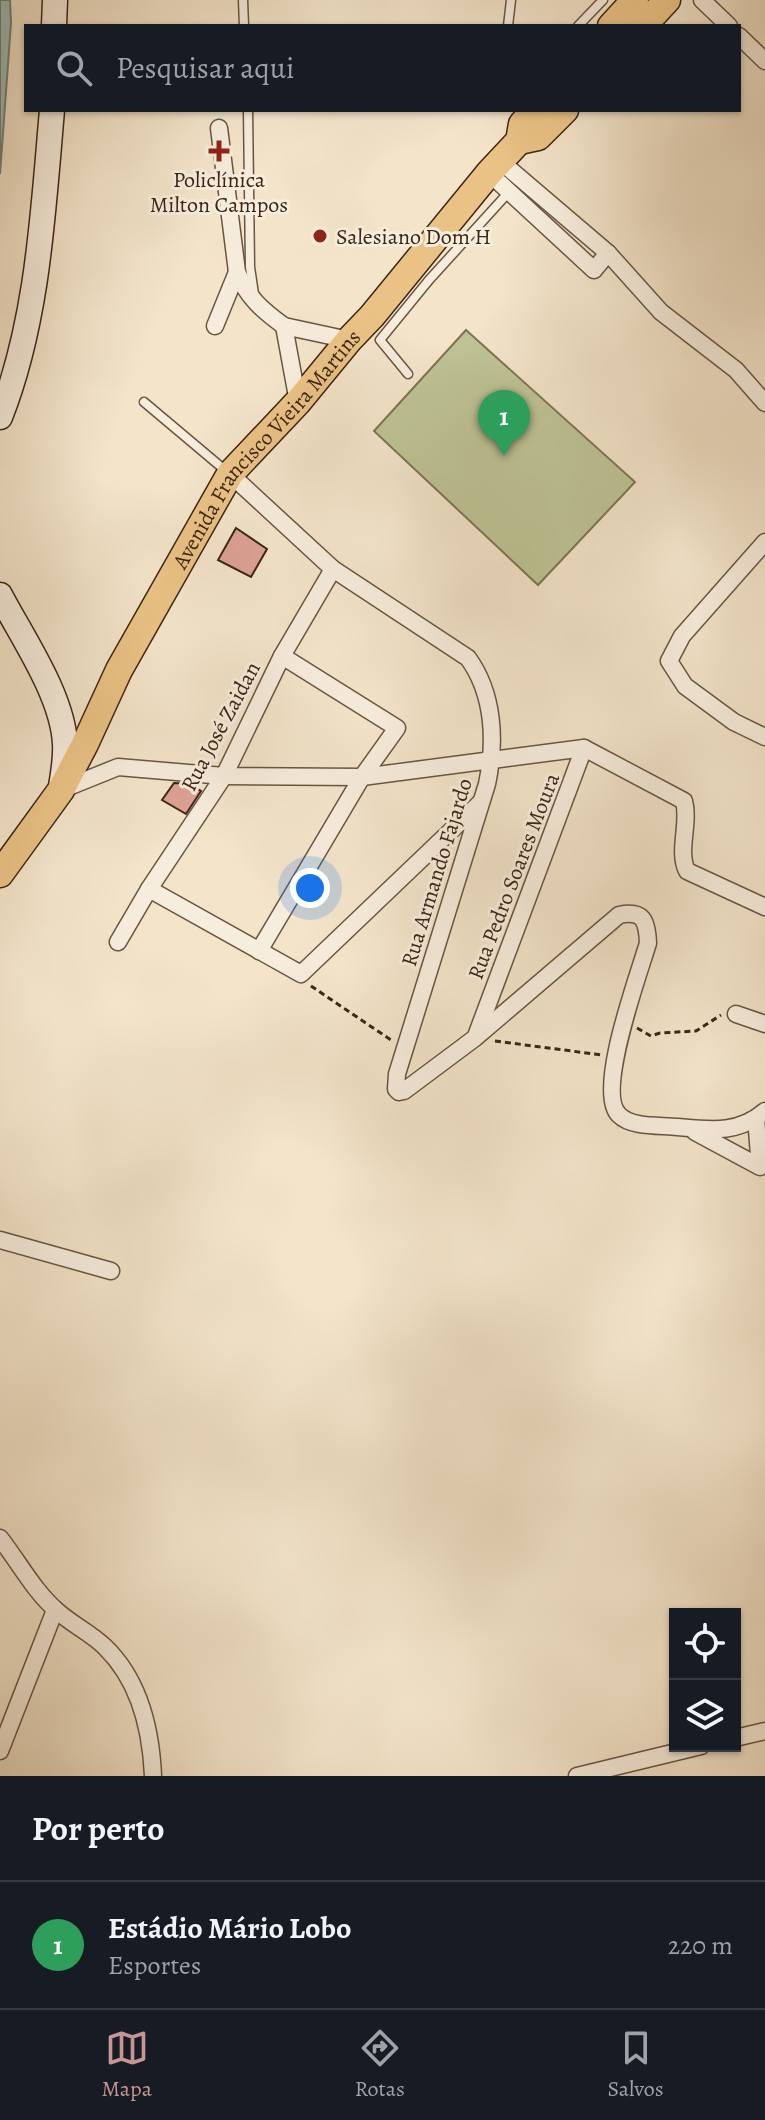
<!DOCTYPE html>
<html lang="pt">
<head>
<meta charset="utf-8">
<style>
	:root { --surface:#171b24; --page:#20242c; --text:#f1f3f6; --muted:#9ea1a6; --line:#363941; --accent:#c59692 }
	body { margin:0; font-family:Alegreya,serif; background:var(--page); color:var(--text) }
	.controls { position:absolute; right:24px; bottom:24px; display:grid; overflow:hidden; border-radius:0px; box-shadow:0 2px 6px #0004 }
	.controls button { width:72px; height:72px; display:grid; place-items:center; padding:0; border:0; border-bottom:2px solid var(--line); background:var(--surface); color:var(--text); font:40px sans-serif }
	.you { position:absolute; left:310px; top:888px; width:28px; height:28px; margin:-20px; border:6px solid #fff; border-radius:50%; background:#1a73e8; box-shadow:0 0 0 12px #1a73e833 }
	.badge { display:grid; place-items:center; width:52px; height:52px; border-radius:50%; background:var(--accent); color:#fff; font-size:26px; font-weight:700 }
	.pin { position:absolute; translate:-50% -66px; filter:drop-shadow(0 2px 4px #0008) }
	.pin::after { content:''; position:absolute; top:42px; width:28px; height:24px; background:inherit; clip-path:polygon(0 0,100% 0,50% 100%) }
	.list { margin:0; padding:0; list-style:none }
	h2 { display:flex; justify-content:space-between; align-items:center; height:104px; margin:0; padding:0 32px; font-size:34px }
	h2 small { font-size:26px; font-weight:400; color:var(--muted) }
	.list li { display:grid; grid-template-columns:52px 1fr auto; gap:24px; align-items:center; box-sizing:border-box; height:128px; padding:0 32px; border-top:2px solid var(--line) }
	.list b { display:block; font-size:30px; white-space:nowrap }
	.list p { margin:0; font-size:26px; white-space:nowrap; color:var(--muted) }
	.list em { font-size:26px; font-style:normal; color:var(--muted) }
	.icon { flex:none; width:44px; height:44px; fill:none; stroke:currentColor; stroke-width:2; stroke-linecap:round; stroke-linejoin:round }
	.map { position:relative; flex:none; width:765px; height:1776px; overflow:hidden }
	.search { position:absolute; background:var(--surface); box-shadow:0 2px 6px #0004; left:24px; right:24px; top:24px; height:88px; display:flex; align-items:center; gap:20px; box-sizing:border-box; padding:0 28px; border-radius:0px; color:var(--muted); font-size:30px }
	.sheet { height:232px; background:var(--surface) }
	nav { display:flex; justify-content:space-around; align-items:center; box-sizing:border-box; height:112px; border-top:2px solid var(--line); background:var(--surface); font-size:22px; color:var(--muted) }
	nav a { display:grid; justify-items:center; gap:4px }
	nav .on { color:var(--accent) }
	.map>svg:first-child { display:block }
</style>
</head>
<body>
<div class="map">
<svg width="765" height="1776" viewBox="0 0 765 1776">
	<rect width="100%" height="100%" fill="#f3e4ca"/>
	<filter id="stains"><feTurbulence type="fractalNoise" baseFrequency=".0025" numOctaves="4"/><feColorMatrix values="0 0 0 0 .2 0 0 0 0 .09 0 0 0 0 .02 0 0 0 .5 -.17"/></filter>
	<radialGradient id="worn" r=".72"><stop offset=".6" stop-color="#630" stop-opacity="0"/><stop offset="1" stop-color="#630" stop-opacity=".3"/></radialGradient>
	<path fill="#bec395" stroke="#7d7455" stroke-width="2" d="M466,330L635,482L538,585L374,431Z"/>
	<path fill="#9bbeba" stroke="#758178" stroke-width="2" d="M0,0H10L11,23L0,174Z"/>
	<g fill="#dda295" stroke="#3c2515" stroke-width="2">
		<path d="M236,528L267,549L251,577L218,560Z"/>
		<path d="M174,783L191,784L201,791L186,814L162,800Z"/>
	</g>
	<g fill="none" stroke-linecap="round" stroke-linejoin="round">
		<g stroke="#6a5542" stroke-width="11">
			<g id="lane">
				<path d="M243,0L244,26"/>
				<path d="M508,26L511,0"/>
				<path d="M578,26L603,0"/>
				<path d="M248,110L250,267L254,294"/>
				<path d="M408,374L380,340L429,280L509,192"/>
				<path d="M144,402L226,471"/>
			</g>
		</g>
		<g stroke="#6a5542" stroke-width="19">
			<g id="street">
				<path d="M702,0L729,26"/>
				<path d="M739,36L765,61"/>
				<path d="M219,128L237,272C247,297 262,310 284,326"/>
				<path d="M500,161L608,253L661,312L736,370L765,403"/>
				<path d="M489,173L594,270L608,253"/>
				<path d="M215,326L237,272"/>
				<path d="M298,402L284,326L349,340"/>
				<path d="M230,474L333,569L468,658C494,694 496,741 487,784L397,1074L396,1089L399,1092L404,1091L475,1038L619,915C643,910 647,920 648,943C639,974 595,1092 619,1115C632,1128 660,1125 678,1127C711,1130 738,1134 765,1111"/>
				<path d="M765,542L682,636L669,661L685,686L734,722L765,737"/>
				<path d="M584,748L684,801C690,824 677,851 687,871L765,907"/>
				<path d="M61,790L118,767L224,776L362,777L584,748L476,1036"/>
				<path d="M149,889L301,974L480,803"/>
				<path d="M118,942L149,889L224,776L282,656L333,569"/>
				<path d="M259,951L362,777L397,728L282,656"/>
				<path d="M736,1014L765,1024"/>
				<path d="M695,1132L760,1167L756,1118"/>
				<path d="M0,1240L111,1271"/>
				<path d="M0,1538C18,1561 34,1591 56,1610C71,1624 91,1633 105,1647C140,1681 151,1730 153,1776"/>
				<path d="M735,1738L765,1731"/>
				<path d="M0,1751L55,1610"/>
				<path d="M577,1776L701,1746"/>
			</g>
		</g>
		<g stroke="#3c2515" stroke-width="27">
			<g id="secondary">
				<path d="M54,26L55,0"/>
				<path d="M0,417C38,321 43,212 52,110"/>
				<path d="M0,595C22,637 63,696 65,744C66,758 63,773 61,787"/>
			</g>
		</g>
		<g stroke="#3c2515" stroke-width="29">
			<g id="primary">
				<path d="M611,26L635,0"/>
				<path d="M643,26L667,0"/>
				<path d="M519,141L538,137L565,110"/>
				<path id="s1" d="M0,874L61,790L85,744L119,670L230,474L298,402L349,340L372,316L489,173L519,141L522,124L535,110"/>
			</g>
		</g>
		<g stroke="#3c2515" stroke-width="3" stroke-dasharray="6 4" stroke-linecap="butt">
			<path d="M311,986L391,1040"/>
			<path d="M637,1028L651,1036L660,1033L696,1031L721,1015"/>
			<path d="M495,1041L602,1055"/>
		</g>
		<use href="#lane" stroke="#f7eddd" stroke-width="8"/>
		<use href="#street" stroke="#f7eddd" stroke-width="16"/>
		<use href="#secondary" stroke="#f7eddd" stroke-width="24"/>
		<use href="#primary" stroke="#eac285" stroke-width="26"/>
	</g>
	<g fill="#8f2418" stroke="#f7eddd" stroke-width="3">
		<path d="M215 139h8v8h8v8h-8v8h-8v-8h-8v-8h8z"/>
		<circle cx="320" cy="236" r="8"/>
	</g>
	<g text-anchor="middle" stroke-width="6" stroke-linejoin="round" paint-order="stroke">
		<g font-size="22" fill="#3c2515" stroke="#f7eddd">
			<text x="219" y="187">Policlínica<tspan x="219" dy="25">Milton Campos</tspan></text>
			<text x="336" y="244" text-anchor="start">Salesiano Dom H</text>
		</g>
		<g font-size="22" fill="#3c2515" stroke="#f7eddd">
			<text dy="8" stroke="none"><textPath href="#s1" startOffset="504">Avenida Francisco Vieira Martins</textPath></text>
			<text transform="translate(220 726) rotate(-62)" y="8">Rua José Zaidan</text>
			<text transform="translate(436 872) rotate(-73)" y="8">Rua Armando Fajardo</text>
			<text transform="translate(513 876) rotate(-69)" y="8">Rua Pedro Soares Moura</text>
		</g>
	</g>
	<rect width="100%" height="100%" filter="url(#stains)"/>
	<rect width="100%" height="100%" fill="url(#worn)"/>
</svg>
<div class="controls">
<button><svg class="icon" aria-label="locate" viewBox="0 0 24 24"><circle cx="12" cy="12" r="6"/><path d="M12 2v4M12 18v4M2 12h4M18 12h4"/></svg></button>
<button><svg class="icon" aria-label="layers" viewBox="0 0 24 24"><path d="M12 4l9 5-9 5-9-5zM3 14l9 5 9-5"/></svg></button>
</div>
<div class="you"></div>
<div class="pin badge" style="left:504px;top:456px;background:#2e9e5b">1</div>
<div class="search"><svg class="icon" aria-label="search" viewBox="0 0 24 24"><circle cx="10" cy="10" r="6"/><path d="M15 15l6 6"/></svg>Pesquisar aqui</div>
</div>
<section class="sheet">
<h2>Por perto<small></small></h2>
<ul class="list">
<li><span class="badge" style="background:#2e9e5b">1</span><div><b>Estádio Mário Lobo</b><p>Esportes</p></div><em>220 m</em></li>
</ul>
</section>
<nav>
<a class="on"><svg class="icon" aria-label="map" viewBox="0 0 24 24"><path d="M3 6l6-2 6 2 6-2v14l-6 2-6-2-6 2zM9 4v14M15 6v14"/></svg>Mapa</a>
<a><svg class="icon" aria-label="directions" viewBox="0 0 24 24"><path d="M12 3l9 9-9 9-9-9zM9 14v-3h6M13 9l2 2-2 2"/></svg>Rotas</a>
<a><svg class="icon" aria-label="saved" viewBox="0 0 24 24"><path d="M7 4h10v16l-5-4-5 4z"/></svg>Salvos</a>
</nav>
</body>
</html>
